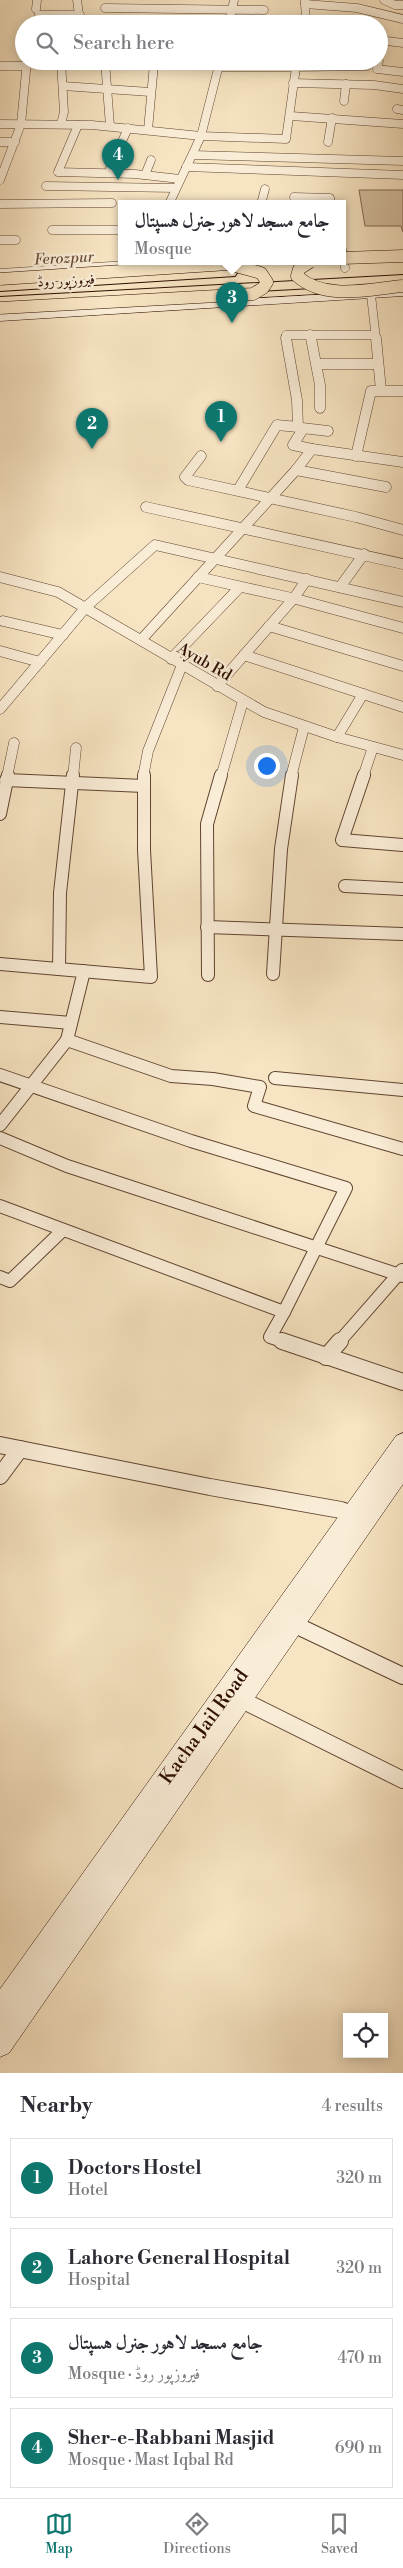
<!DOCTYPE html>
<html lang="en">
<head>
<meta charset="utf-8">
<style>
	:root { --surface:#fff; --page:#f7f7f7; --text:#2b2b33; --muted:#7c7c81; --line:#e1e1e2; --accent:#0f766e }
	body { margin:0; font-family:"Libre Bodoni",Amiri,serif; background:var(--page); color:var(--text) }
	.controls { position:absolute; right:15px; bottom:15px; display:grid; overflow:hidden; border-radius:0px; box-shadow:0 2px 12px #0003 }
	.controls button { width:45px; height:45px; display:grid; place-items:center; padding:0; border:0; border-bottom:1px solid var(--line); background:var(--surface); color:var(--text); font:25px sans-serif }
	.you { position:absolute; left:266px; top:765px; width:18px; height:18px; margin:-12px; border:4px solid #fff; border-radius:50%; background:#1a73e8; box-shadow:0 0 0 8px #1a73e833 }
	.badge { display:grid; place-items:center; width:32px; height:32px; border-radius:50%; background:var(--accent); color:#fff; font-size:16px; font-weight:700 }
	.pin { position:absolute; translate:-50% -41px; filter:drop-shadow(0 1px 2px #0008) }
	.pin::after { content:''; position:absolute; top:26px; width:18px; height:15px; background:inherit; clip-path:polygon(0 0,100% 0,50% 100%) }
	.popup { position:absolute; left:118px; top:200px; width:228px; height:65px; box-sizing:border-box; display:grid; place-content:center; border-radius:0px; background:var(--surface); filter:drop-shadow(0 1px 4px #0005); font-size:16px; white-space:nowrap; color:var(--muted) }
	.popup b { font-size:19px; color:var(--text) }
	.popup::after { content:''; position:absolute; left:50%; top:100%; margin-left:-10px; border:10px solid transparent; border-top-color:var(--surface) }
	.list { margin:0; padding:0; list-style:none }
	h2 { display:flex; justify-content:space-between; align-items:center; height:65px; margin:0; padding:0 20px; font-size:21px }
	h2 small { font-size:16px; font-weight:400; color:var(--muted) }
	.list li { display:grid; grid-template-columns:32px 1fr auto; gap:15px; align-items:center; box-sizing:border-box; height:80px; margin:0 10px 10px; padding:0 10px; border:1px solid var(--line); border-radius:0px }
	.list b { display:block; font-size:19px; white-space:nowrap }
	.list p { margin:0; font-size:16px; white-space:nowrap; color:var(--muted) }
	.list em { font-size:16px; font-style:normal; color:var(--muted) }
	.icon { flex:none; width:28px; height:28px; fill:none; stroke:currentColor; stroke-width:2; stroke-linecap:round; stroke-linejoin:round }
	.map { position:relative; flex:none; width:403px; height:2073px; overflow:hidden }
	.search { position:absolute; background:var(--surface); box-shadow:0 2px 12px #0003; left:15px; right:15px; top:15px; height:55px; display:flex; align-items:center; gap:12px; box-sizing:border-box; padding:0 18px; border-radius:28px; color:var(--muted); font-size:19px }
	.sheet { height:425px; background:var(--surface) }
	nav { display:flex; justify-content:space-around; align-items:center; box-sizing:border-box; height:70px; border-top:1px solid var(--line); background:var(--surface); font-size:14px; color:var(--muted) }
	nav a { display:grid; justify-items:center; gap:2px }
	nav .on { color:var(--accent) }
	.map>svg:first-child { display:block }
</style>
</head>
<body>
<div class="map">
<svg width="403" height="2073" viewBox="0 0 403 2073">
	<rect width="100%" height="100%" fill="#f7e4c2"/>
	<filter id="stains"><feTurbulence type="fractalNoise" baseFrequency=".004" numOctaves="4"/><feColorMatrix values="0 0 0 0 .2 0 0 0 0 .09 0 0 0 0 .02 0 0 0 .5 -.17"/></filter>
	<radialGradient id="worn" r=".72"><stop offset=".6" stop-color="#630" stop-opacity="0"/><stop offset="1" stop-color="#630" stop-opacity=".3"/></radialGradient>
	<path fill="#d5c0a1" stroke="#816750" d="M359,190H403V232L401,226H365Z"/>
	<g fill="none" stroke-linecap="round" stroke-linejoin="round">
		<g stroke="#604430" stroke-width="9">
			<g id="street-far3">
				<path d="M77,0L80,22"/>
				<path d="M305,0L306,24"/>
				<path d="M384,0L395,5H403"/>
				<path d="M305,4L357,8L403,19"/>
				<path d="M105,8L264,10"/>
				<path d="M36,9L37,0"/>
				<path d="M39,15H80"/>
				<path d="M107,22L141,23"/>
				<path d="M229,24L234,0"/>
				<path d="M379,40L403,43"/>
				<path d="M61,61L64,112L61,124"/>
				<path d="M105,61L110,126"/>
				<path d="M379,61L377,69L403,72"/>
				<path d="M0,66H27"/>
				<path d="M296,67L367,66"/>
				<path d="M293,83L374,85L403,89"/>
				<path d="M63,86L150,92"/>
				<path d="M344,101L346,84"/>
				<path d="M397,109L403,110"/>
				<path d="M291,116L403,124"/>
				<path d="M0,124L92,125L201,136L286,139L296,67H218"/>
				<path d="M78,125L58,172L135,174L180,179"/>
				<path d="M148,130L154,64"/>
				<path d="M0,142H15"/>
				<path d="M328,142L332,118"/>
				<path d="M193,155L403,161"/>
				<path d="M186,167L403,175"/>
				<path d="M108,173L128,128"/>
				<path d="M145,175L151,160"/>
				<path d="M0,180L21,124L27,61"/>
				<path d="M46,186L175,188"/>
				<path d="M294,197L330,198L331,204"/>
				<path d="M0,204L112,203"/>
				<path d="M169,204L201,136L220,61"/>
				<path d="M261,204L265,189"/>
				<path d="M52,230H122"/>
				<path d="M0,240H16"/>
				<path d="M342,250L345,268"/>
				<path d="M0,273L175,262"/>
				<path d="M371,295L376,339"/>
				<path d="M310,334L311,339"/>
				<path d="M287,339L286,335H374"/>
			</g>
		</g>
		<g stroke="#604430" stroke-width="11">
			<g id="street-far2">
				<path d="M311,338L320,385V408"/>
				<path d="M376,338L381,390"/>
				<path d="M317,364H378"/>
				<path d="M302,428L328,431"/>
				<path d="M312,449L403,462"/>
				<path d="M201,456L185,477L188,480L356,517L403,530"/>
				<path d="M356,456L371,391H403"/>
				<path d="M296,470L386,487"/>
				<path d="M238,490L277,425L298,427L297,400L286,338"/>
				<path d="M146,507L403,564"/>
				<path d="M0,577L58,592L264,712L337,737L403,755"/>
				<path d="M198,577L296,599L403,628"/>
				<path d="M340,587L364,554"/>
				<path d="M3,621L63,635"/>
				<path d="M269,626L403,666"/>
				<path d="M141,640L296,470L312,449L293,445L303,429L298,427"/>
				<path d="M0,651L40,662"/>
				<path d="M244,655L403,707"/>
				<path d="M171,659L240,587"/>
				<path d="M217,686L294,598L307,579"/>
				<path d="M0,709L86,607L155,545L403,602"/>
				<path d="M337,737L363,694"/>
				<path d="M7,777L14,743"/>
				<path d="M73,777L76,748"/>
				<path d="M143,777L148,751L182,665"/>
				<path d="M221,777L243,701"/>
				<path d="M291,777L304,727"/>
				<path d="M363,777L373,747"/>
			</g>
		</g>
		<g stroke="#604430" stroke-width="14">
			<g id="street-far1">
				<path d="M364,775L342,840L403,845"/>
				<path d="M6,780L144,786"/>
				<path d="M0,814L8,775"/>
				<path d="M345,886L403,889"/>
				<path d="M207,927L403,934"/>
				<path d="M0,964L151,977L144,850V775"/>
				<path d="M59,969L60,893L73,775"/>
				<path d="M84,971L67,1040L171,1076L213,1079L260,1087L254,1106L403,1149"/>
				<path d="M273,974L281,849L292,775"/>
				<path d="M208,975L207,824L221,775"/>
				<path d="M0,1017L71,1023"/>
				<path d="M0,1075L191,1141L346,1188L284,1312"/>
				<path d="M275,1078L403,1090"/>
				<path d="M0,1125L67,1040"/>
				<path d="M0,1138L67,1166L403,1276"/>
				<path d="M0,1206L284,1312L270,1337L286,1342"/>
				<path d="M0,1277L10,1281L63,1230"/>
				<path d="M339,1342L402,1270"/>
			</g>
		</g>
		<g stroke="#604430" stroke-width="18">
			<g id="street">
				<path d="M282,1341L403,1382"/>
				<path d="M326,1357L340,1341"/>
				<path d="M0,1445L210,1487L341,1510L358,1516"/>
				<path d="M0,1476L20,1449"/>
				<path d="M287,1621L403,1676"/>
				<path d="M242,1700L403,1780"/>
			</g>
		</g>
		<g stroke="#2d0e00" stroke-width="1">
			<g id="secondary">
				<path d="M403,290V296L0,321V313Z"/>
				<path d="M403,1433V1484L9,2053L0,2057V1989L396,1436Z"/>
			</g>
		</g>
		<g stroke="#2d0e00" stroke-width="2">
			<g id="primary">
				<path d="M230,269L237,273L235,276L0,291V283Z"/>
				<path d="M403,275V283L0,305V297Z"/>
			</g>
		</g>
		<use href="#street-far3" stroke="#faedd7" stroke-width="8"/>
		<use href="#street-far2" stroke="#faedd7" stroke-width="10"/>
		<use href="#street-far1" stroke="#faedd7" stroke-width="12"/>
		<use href="#street" stroke="#faedd7" stroke-width="16"/>
		<use href="#secondary" fill="#faedd7" fill-rule="evenodd"/>
		<use href="#primary" fill="#f7e4c2" fill-rule="evenodd"/>
		<g stroke="#2d0e00" stroke-width="13" stroke-linecap="butt">
			<g id="primary-bridge">
				<path d="M342,258L403,256"/>
				<path d="M310,262L299,269L297,276C325,301 369,289 403,286"/>
				<path d="M0,279L228,264L261,273L267,282L263,288L253,294L0,308"/>
			</g>
		</g>
		<use href="#primary-bridge" stroke="#f7e4c2" stroke-width="12"/>
	</g>
	<g text-anchor="middle" stroke-width="5" stroke-linejoin="round" paint-order="stroke">
		<g font-size="14" fill="#2d0e00" stroke="#faedd7">
			<text transform="translate(66 280) rotate(-3)" y="5">فیروزپور روڈ</text>
		</g>
		<g font-size="15" font-style="italic" fill="#694d3a" stroke="#faedd7">
			<text transform="translate(64 258) rotate(-3)" y="5">Ferozpur</text>
		</g>
		<g font-size="16" fill="#2d0e00" stroke="#faedd7">
			<text transform="translate(205 661) rotate(30)" y="6">Ayub Rd</text>
		</g>
		<g font-size="19" fill="#2d0e00" stroke="#faedd7">
			<text transform="translate(203 1726) rotate(-54)" y="7">Kacha Jail Road</text>
		</g>
	</g>
	<rect width="100%" height="100%" filter="url(#stains)"/>
	<rect width="100%" height="100%" fill="url(#worn)"/>
</svg>
<div class="controls">
<button><svg class="icon" aria-label="locate" viewBox="0 0 24 24"><circle cx="12" cy="12" r="6"/><path d="M12 2v4M12 18v4M2 12h4M18 12h4"/></svg></button>
</div>
<div class="you"></div>
<div class="pin badge" style="left:221px;top:442px">1</div>
<div class="pin badge" style="left:92px;top:449px">2</div>
<div class="pin badge" style="left:232px;top:323px">3</div>
<div class="popup"><b>جامع مسجد لاہور جنرل ہسپتال</b>Mosque</div>
<div class="pin badge" style="left:118px;top:180px">4</div>
<div class="search"><svg class="icon" aria-label="search" viewBox="0 0 24 24"><circle cx="10" cy="10" r="6"/><path d="M15 15l6 6"/></svg>Search here</div>
</div>
<section class="sheet">
<h2>Nearby<small>4 results</small></h2>
<ul class="list">
<li><span class="badge">1</span><div><b>Doctors Hostel</b><p>Hotel</p></div><em>320 m</em></li>
<li><span class="badge">2</span><div><b>Lahore General Hospital</b><p>Hospital</p></div><em>320 m</em></li>
<li><span class="badge">3</span><div><b>جامع مسجد لاہور جنرل ہسپتال</b><p>Mosque · فیروزپور روڈ</p></div><em>470 m</em></li>
<li><span class="badge">4</span><div><b>Sher-e-Rabbani Masjid</b><p>Mosque · Mast Iqbal Rd</p></div><em>690 m</em></li>
</ul>
</section>
<nav>
<a class="on"><svg class="icon" aria-label="map" viewBox="0 0 24 24"><path d="M3 6l6-2 6 2 6-2v14l-6 2-6-2-6 2zM9 4v14M15 6v14"/></svg>Map</a>
<a><svg class="icon" aria-label="directions" viewBox="0 0 24 24"><path d="M12 3l9 9-9 9-9-9zM9 14v-3h6M13 9l2 2-2 2"/></svg>Directions</a>
<a><svg class="icon" aria-label="saved" viewBox="0 0 24 24"><path d="M7 4h10v16l-5-4-5 4z"/></svg>Saved</a>
</nav>
</body>
</html>
